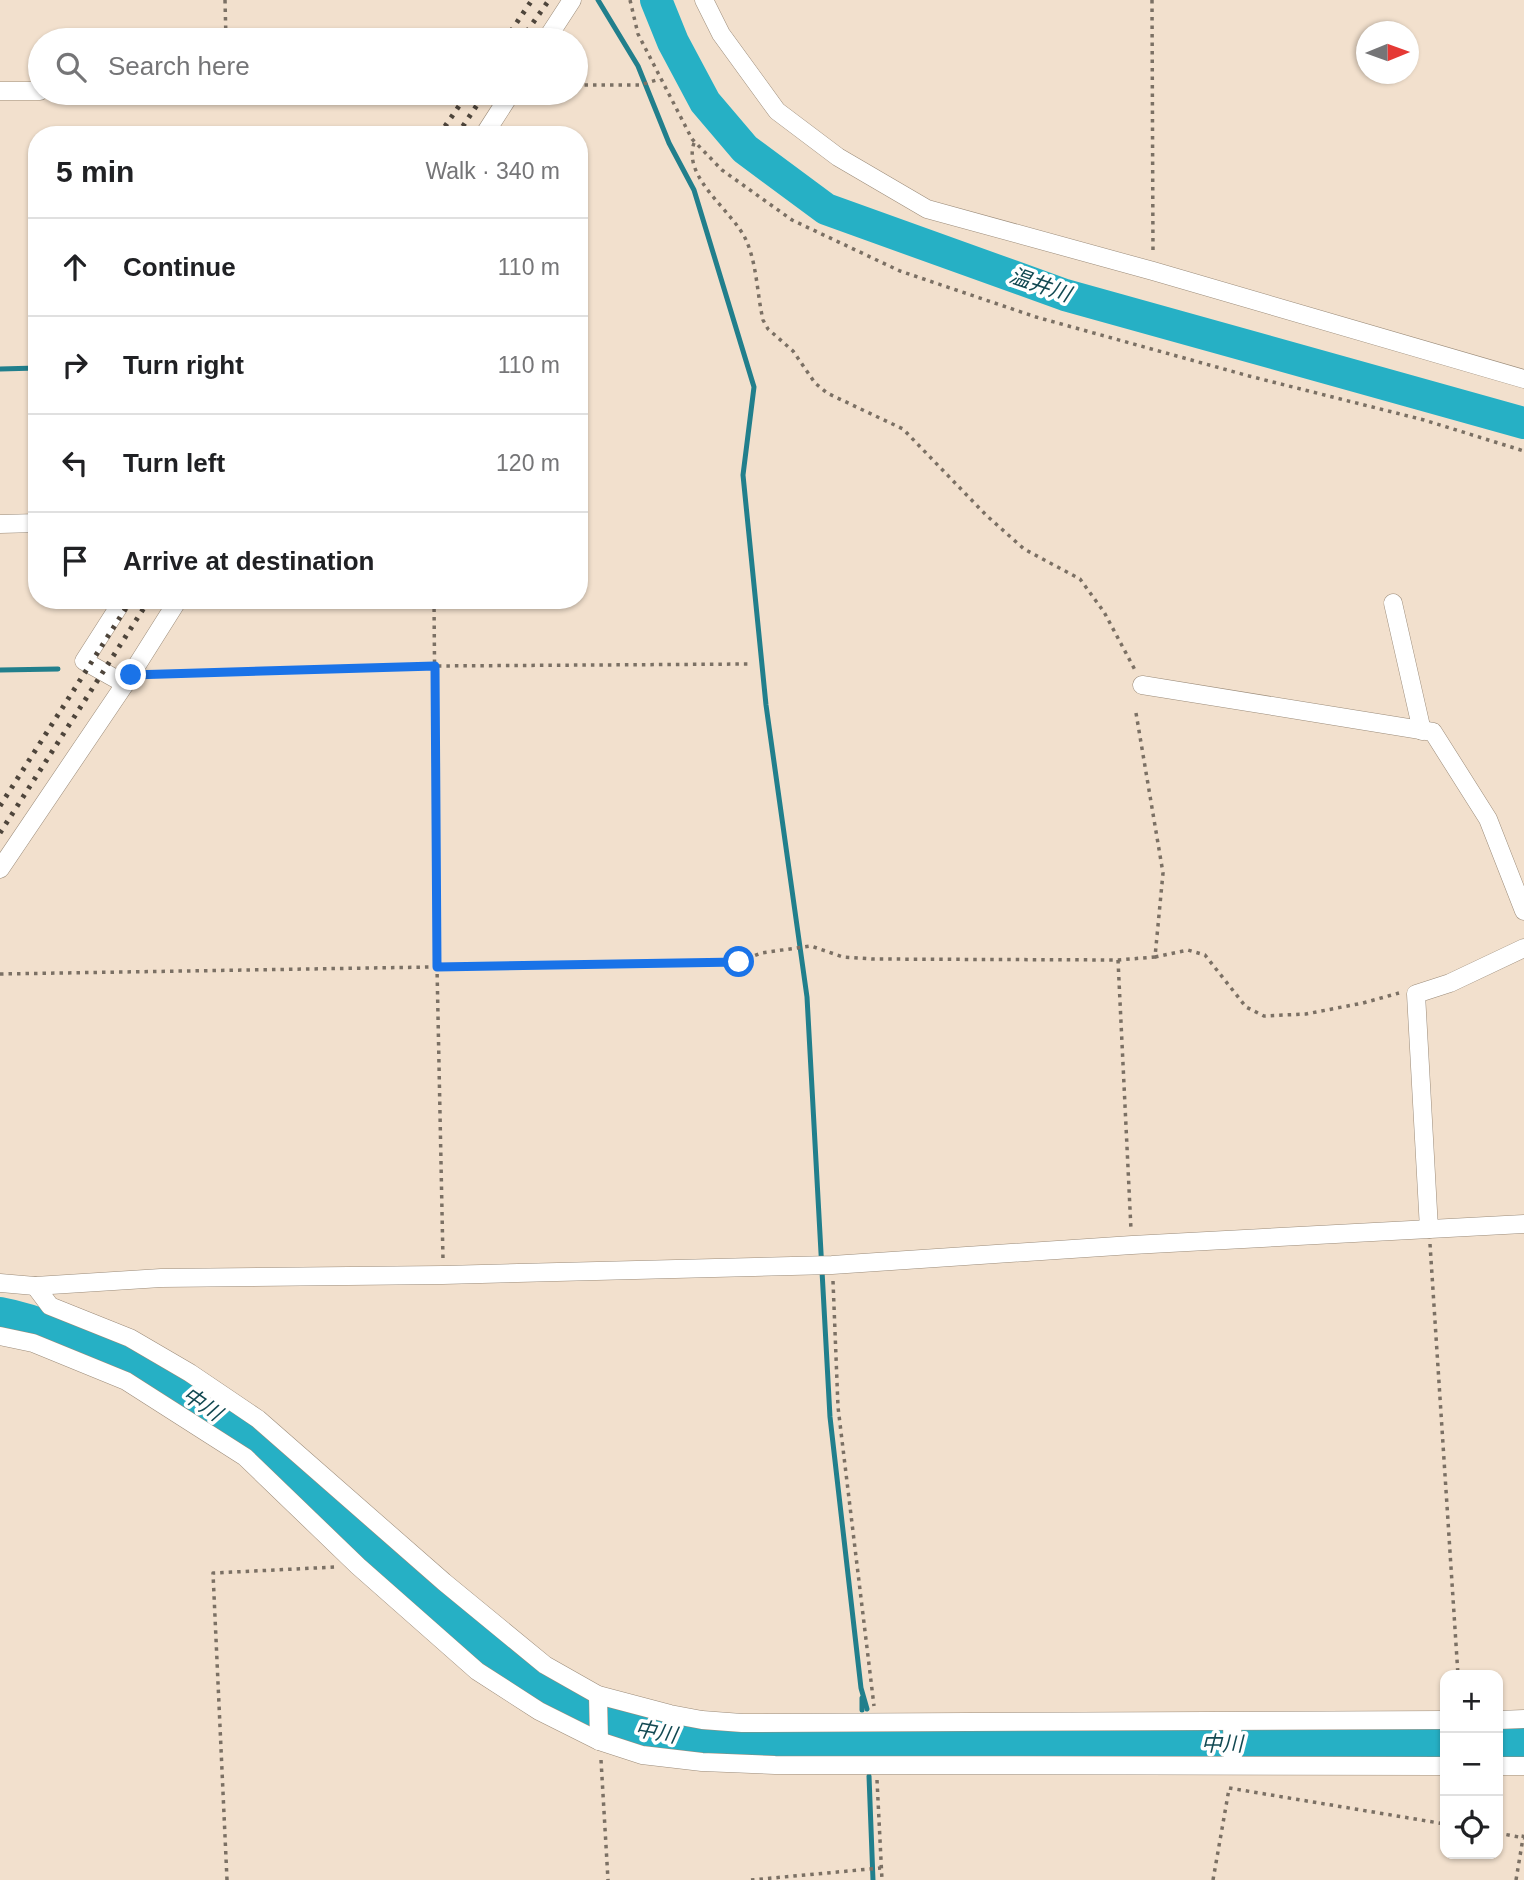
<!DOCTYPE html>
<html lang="en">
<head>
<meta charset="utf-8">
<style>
	:root { --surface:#fff; --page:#f2f2f2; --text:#202124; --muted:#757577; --line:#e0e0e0 }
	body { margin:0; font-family:Helvetica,"Noto Sans JP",sans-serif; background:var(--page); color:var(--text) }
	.controls { position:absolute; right:21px; bottom:21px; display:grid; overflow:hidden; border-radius:14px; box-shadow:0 2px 5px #0004 }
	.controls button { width:63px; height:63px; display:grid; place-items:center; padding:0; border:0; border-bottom:2px solid var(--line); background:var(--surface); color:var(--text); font:35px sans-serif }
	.compass { position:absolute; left:1356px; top:21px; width:63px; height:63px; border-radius:50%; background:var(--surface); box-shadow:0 2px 5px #0004; rotate:89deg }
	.stop { position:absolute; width:21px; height:21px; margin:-16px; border:5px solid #1a73e8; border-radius:50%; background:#fff }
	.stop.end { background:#1a73e8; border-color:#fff; box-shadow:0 2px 7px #0008 }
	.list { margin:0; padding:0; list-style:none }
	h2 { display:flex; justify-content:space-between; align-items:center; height:91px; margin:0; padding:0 28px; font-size:30px }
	h2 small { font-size:23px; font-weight:400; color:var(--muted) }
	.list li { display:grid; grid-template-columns:46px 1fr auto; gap:21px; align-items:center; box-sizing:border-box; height:98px; padding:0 28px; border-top:2px solid var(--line) }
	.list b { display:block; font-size:26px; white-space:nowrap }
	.list em { font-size:23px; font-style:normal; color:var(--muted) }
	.icon { flex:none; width:38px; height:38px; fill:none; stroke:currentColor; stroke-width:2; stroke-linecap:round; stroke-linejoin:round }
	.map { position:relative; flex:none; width:1524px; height:1880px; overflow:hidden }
	.search { position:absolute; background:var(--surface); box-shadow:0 2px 5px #0004; left:28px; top:28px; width:560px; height:77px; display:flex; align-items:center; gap:18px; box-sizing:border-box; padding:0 24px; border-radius:38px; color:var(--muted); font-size:26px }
	.panel { position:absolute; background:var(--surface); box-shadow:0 2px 5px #0004; left:28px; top:126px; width:560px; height:483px; border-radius:28px }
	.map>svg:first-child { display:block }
</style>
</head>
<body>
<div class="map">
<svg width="1524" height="1880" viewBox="0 0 1524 1880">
	<rect width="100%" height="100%" fill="#f2e0cd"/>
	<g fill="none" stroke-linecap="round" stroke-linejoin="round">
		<g stroke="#217f8c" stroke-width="5">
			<path d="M598,0L638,66L669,143L694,190L754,387L743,475L766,705L807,997L830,1417L861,1688L867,1709"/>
			<path d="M0,369L37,368"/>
			<path d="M0,670L58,669"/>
			<path d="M862,1698V1710"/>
			<path d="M862,1727V1745"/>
			<path d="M868,1728L869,1758"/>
			<path d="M869,1776L873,1880"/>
		</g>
		<g stroke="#26b0c5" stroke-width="32">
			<path d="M656,0L673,42L705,102L745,149L826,209L1065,295L1524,423"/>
			<path d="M0,1313C44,1321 83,1342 122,1362C145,1375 172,1382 194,1396C229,1418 261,1448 292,1476C337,1516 382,1556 426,1595C475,1638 523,1685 583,1711C663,1745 742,1744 827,1745L1445,1743"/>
			<path d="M1498,1744H1524"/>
		</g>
		<g stroke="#9b8b79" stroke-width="19">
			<g id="minor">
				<path d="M704,0L721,34L777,111L838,157L927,209L1153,271L1524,379"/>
				<path d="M546,40L572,0"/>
				<path d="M0,91H40"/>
				<path d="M484,135L511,93"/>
				<path d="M0,524L37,523"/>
				<path d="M123,600L84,661L125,684"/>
				<path d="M1393,603L1422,731"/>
				<path d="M1142,685L1433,732L1488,819L1524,911"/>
				<path d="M0,869L125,684L178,600"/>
				<path d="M1429,1229L1416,994L1450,983L1524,948"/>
				<path d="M0,1283L35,1286L161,1278L443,1275L832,1265L1132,1245L1524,1224"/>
				<path d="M35,1286L50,1306L130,1338L190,1373L258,1419L444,1582L545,1665L598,1695L670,1714L702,1720L742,1723L1445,1720"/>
				<path d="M0,1336L33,1343L126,1381L245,1457L358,1566L477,1671L539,1711L599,1741L642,1755L702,1762L775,1765L1445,1766"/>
				<path d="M598,1695L599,1741"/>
				<path d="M1498,1720L1524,1719"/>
				<path d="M1232,1722L1233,1765"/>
				<path d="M1498,1766H1524"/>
			</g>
		</g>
		<g stroke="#7b7064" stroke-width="3.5" stroke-dasharray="3.5 5" stroke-linecap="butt">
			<path d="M225,0L226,40"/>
			<path d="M630,0L638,34L692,139L722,170L792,220L900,271L1036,317L1249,376L1424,420L1524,451"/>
			<path d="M1152,0L1153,255"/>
			<path d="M576,85H640L660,79"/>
			<path d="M694,143C682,178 733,211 746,240C757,264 757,294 763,320L768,329L793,351L815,383L827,393L903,429L986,515L1024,549L1080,579L1104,612L1135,670"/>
			<path d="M434,600L437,967L443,1260"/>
			<path d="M149,674L435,666L749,664"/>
			<path d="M1155,957L1188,950L1205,955L1246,1007L1264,1016L1306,1014L1363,1003L1399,993"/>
			<path d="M1118,960L1131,1230"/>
			<path d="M0,974L739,962L761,953L811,946L843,957L872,959L1118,960L1155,957L1163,873L1136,713"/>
			<path d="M1430,1244L1458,1675"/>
			<path d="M833,1281L838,1407L874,1706"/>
			<path d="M601,1760L608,1880"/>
			<path d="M877,1780L882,1880"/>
			<path d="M1229,1788L1445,1824"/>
			<path d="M1498,1833L1524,1838"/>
			<path d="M227,1880L213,1573L335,1567"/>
			<path d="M751,1880L881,1868"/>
			<path d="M1213,1880L1229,1789"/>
			<path d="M1516,1880L1524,1832"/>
		</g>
		<use href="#minor" stroke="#fff" stroke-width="18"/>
		<g stroke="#4e453b" stroke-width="5" stroke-dasharray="3.5 7" stroke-linecap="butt">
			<path d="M505,40L532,0"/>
			<path d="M521,40L549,0"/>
			<path d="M439,135L468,93"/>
			<path d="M457,135L485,93"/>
			<path d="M0,806L131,600"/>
			<path d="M0,833L149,600"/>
		</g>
	</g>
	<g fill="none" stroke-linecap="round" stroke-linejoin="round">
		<path stroke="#1a73e8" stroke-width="9" d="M131,675L435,666L437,967L739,962"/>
	</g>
	<g text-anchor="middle" stroke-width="7" stroke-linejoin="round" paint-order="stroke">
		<g font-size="21" font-style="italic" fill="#124952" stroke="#fff">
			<text transform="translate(1040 285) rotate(19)" y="7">温井川</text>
			<text transform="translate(202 1404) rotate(34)" y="7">中川</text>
			<text transform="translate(656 1732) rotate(10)" y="7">中川</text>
			<text x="1222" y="1751">中川</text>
		</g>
	</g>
</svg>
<div class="controls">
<button>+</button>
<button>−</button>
<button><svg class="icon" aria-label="locate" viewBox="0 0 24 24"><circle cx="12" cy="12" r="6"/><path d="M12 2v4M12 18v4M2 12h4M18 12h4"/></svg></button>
</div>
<svg class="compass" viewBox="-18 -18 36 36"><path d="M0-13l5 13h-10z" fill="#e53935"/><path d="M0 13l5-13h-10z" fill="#757577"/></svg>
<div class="stop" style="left:739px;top:962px"></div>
<div class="stop end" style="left:131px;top:675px"></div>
<div class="search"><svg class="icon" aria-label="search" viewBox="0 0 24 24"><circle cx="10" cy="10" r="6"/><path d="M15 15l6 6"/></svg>Search here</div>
<section class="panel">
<h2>5 min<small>Walk · 340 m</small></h2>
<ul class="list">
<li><svg class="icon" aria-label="ahead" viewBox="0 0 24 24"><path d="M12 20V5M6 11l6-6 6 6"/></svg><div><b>Continue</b></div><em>110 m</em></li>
<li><svg class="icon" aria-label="right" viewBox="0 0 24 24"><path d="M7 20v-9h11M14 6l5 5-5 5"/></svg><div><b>Turn right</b></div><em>110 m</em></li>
<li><svg class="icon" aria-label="left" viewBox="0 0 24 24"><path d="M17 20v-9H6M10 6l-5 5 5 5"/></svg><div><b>Turn left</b></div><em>120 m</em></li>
<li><svg class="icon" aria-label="arrive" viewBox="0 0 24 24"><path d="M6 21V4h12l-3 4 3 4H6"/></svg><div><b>Arrive at destination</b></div></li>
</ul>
</section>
</div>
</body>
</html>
